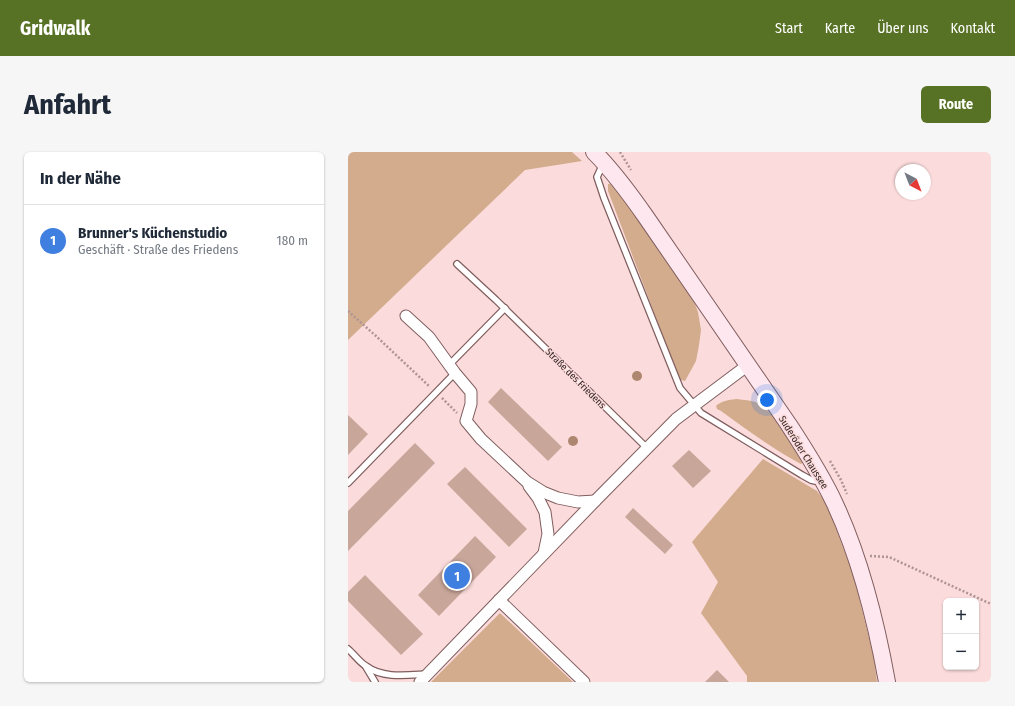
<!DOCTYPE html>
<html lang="de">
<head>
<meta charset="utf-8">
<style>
	:root { --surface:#fff; --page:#f6f6f7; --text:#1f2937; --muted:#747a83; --line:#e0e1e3; --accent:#587225 }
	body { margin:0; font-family:"Fira Sans Condensed",sans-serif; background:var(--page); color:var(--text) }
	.controls { position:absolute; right:12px; bottom:12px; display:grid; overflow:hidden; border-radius:6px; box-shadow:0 1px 3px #0004 }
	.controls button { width:36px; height:36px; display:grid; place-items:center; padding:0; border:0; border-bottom:1px solid var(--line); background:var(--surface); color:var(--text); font:20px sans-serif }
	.compass { position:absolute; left:547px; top:12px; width:36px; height:36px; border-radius:50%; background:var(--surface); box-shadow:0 1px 3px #0004; rotate:138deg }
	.you { position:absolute; left:419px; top:248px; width:14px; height:14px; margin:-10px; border:3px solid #fff; border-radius:50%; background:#1a73e8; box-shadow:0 0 0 6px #1a73e833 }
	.badge { display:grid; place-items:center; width:26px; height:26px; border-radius:50%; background:var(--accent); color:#fff; font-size:13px; font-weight:700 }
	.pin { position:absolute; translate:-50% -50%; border:2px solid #fff; box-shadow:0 1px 4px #0006 }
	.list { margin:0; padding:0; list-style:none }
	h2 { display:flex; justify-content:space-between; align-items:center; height:52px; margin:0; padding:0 16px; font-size:17px }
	h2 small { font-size:13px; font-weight:400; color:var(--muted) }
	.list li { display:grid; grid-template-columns:26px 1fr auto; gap:12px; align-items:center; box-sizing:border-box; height:72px; padding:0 16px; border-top:1px solid var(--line) }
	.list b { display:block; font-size:15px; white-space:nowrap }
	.list p { margin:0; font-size:13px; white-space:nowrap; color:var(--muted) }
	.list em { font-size:13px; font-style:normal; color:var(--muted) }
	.map { position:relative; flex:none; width:643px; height:530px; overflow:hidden; border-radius:6px }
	header { display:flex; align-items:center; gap:24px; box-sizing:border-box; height:56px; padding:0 20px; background:var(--accent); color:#fff }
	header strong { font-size:19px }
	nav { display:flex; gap:22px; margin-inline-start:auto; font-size:14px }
	.intro { display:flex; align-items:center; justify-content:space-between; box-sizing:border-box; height:96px; padding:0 24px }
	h1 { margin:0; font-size:28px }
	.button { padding:10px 18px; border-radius:6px; background:var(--accent); color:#fff; font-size:14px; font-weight:700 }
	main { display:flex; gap:24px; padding:0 24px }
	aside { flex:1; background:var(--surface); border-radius:6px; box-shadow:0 1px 3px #0004 }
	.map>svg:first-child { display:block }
</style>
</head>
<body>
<header>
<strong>Gridwalk</strong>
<nav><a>Start</a><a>Karte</a><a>Über uns</a><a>Kontakt</a></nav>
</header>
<div class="intro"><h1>Anfahrt</h1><a class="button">Route</a></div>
<main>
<aside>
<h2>In der Nähe<small></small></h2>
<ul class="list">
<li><span class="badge" style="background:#3f7fe0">1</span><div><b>Brunner's Küchenstudio</b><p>Geschäft · Straße des Friedens</p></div><em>180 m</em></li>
</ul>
</aside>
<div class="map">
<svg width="643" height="530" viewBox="0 0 643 530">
	<rect width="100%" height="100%" fill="#fbdbdb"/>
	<g fill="#d3ac8d">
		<path d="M0,0H224L234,9L177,18L0,188Z"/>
		<path d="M264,31L268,34L322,114L345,147L350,160L353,178L351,193L348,209L337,229L333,228L330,224L260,39V32Z"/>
		<path d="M388,247C396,248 403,248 410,251C425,258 444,292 455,307V310L453,312C425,297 399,278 373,259L369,257L368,254C373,249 381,248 388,247Z"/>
		<path d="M415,307L469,339L479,352L506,425L526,506L529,530H399V524L353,461L370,430L344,390Z"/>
		<path d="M152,461L225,530H83Z"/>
	</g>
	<g fill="#c9a69a">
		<path d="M153,236L214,295L200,309L140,250Z"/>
		<path d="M0,263L20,282L0,303Z"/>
		<path d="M67,291L87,311L0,399V359Z"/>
		<path d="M341,298L363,319L345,336L324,314Z"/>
		<path d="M117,315L179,377L161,395L99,332Z"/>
		<path d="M285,356L325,393L317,402L277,365Z"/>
		<path d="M127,384L148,405L91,464L70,443Z"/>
		<path d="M17,423L75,482L53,503L0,449V440Z"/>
		<path d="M369,518L381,530H357Z"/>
	</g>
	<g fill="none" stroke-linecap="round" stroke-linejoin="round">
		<g stroke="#805e5f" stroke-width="8">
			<g id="lane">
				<path d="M255,12L249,25L256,46L332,236L353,261L454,323L463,328L472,330"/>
				<path d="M109,112L148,148L299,296"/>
				<path d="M102,212L157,156"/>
				<path d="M0,331L107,221"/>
				<path d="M0,497C6,502 11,510 18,514C35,527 60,523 79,522"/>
				<path d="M18,515L27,530"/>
			</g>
		</g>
		<g stroke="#805e5f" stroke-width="13">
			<g id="street">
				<path d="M58,164L81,185L107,221L123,240V252L118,269L133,287L179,330L195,340L210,346L230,350L247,349"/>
				<path d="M181,334L190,346L197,360L200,382L196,401"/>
				<path d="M151,448L236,530"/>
				<path d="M72,530L247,349L328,267L400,213"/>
			</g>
		</g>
		<g stroke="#805e5f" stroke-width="18">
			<path id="secondary" d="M246,0C266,20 282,42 298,65L441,273C458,299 474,324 487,352C513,408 528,469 539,530"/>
		</g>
		<g stroke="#ae9494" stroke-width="2.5" stroke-dasharray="2 2" stroke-linecap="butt">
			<path d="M272,0L283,18"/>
			<path d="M0,159L28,184L82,235"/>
			<path d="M94,246L109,261"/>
			<path d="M482,309L493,328L499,342"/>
			<path d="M522,404L541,405L643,452"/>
		</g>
		<use href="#lane" stroke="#fff" stroke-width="5.5"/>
		<use href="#street" stroke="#fff" stroke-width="11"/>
		<use href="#secondary" stroke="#ffe7f0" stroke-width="16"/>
	</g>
	<g fill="#ae8770">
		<circle cx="289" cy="224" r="5"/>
		<circle cx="225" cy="289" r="5"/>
	</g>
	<g text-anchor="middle" stroke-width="3" stroke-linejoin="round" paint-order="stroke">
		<g font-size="10" fill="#302222" stroke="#fbdbdb">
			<text transform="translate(228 226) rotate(45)" y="4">Straße des Friedens</text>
			<text transform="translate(456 300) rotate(58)" y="4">Suderöder Chaussee</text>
		</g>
	</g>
</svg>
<div class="controls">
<button>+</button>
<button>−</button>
</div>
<svg class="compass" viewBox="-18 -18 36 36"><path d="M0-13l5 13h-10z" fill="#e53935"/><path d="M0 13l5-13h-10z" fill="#747a83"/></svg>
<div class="you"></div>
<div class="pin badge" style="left:109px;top:424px;background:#3f7fe0">1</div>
</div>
</main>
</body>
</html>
